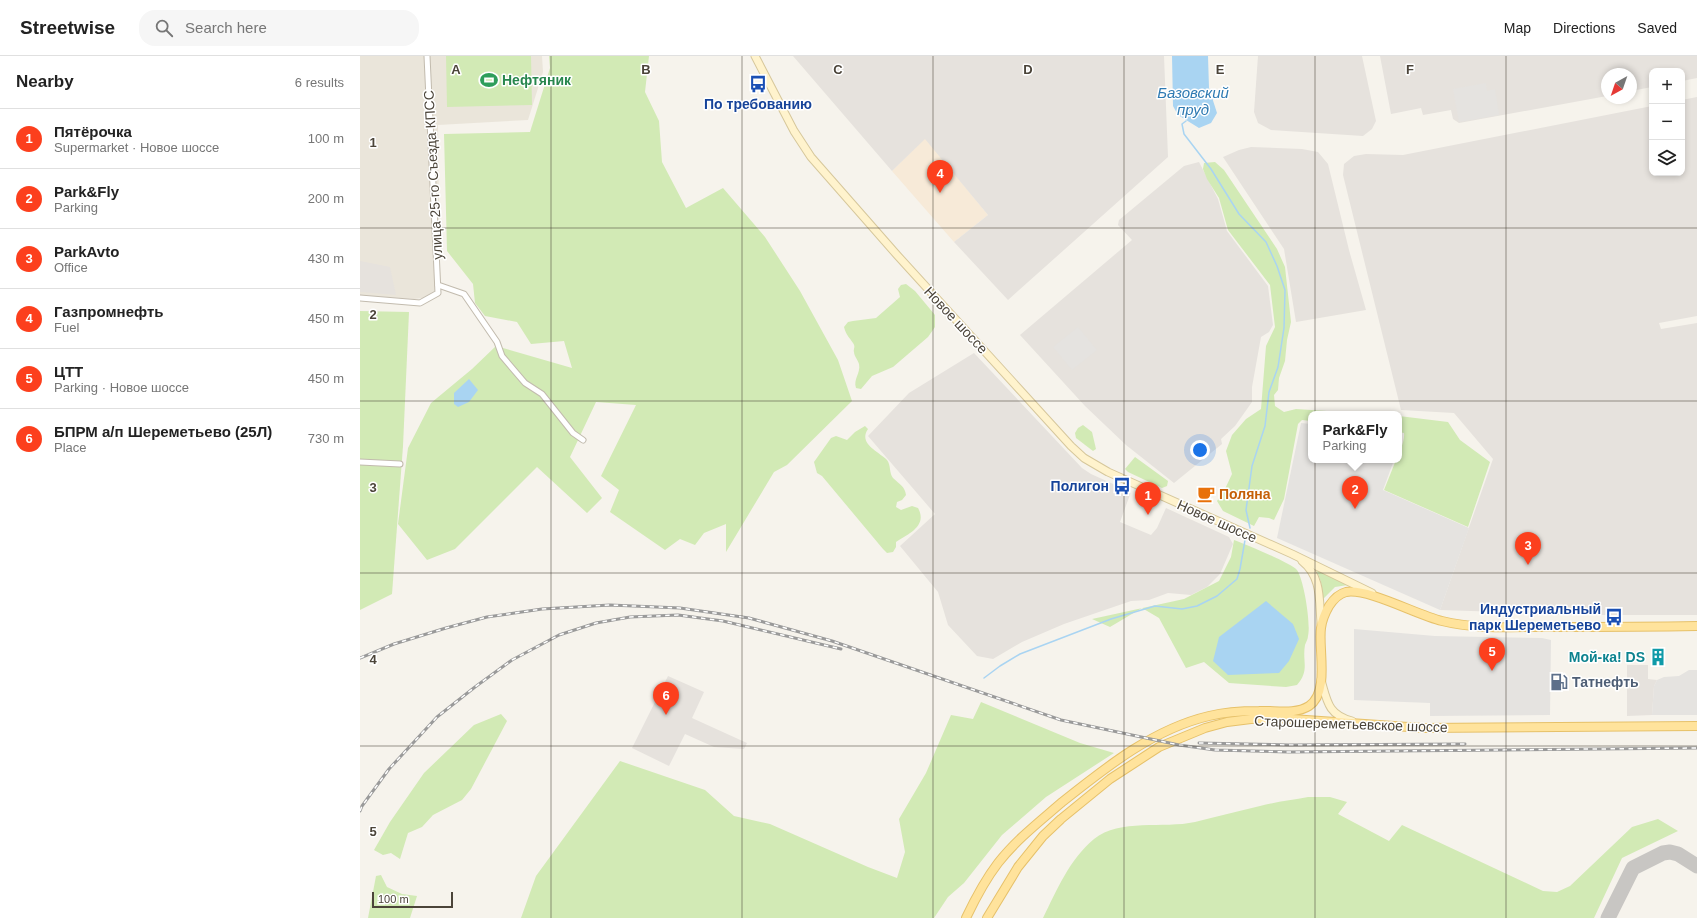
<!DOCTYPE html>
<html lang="en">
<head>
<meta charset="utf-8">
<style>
	:root { --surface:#fff; --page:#f6f6f6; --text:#222; --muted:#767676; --line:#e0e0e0; --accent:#fc3f1d }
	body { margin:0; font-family:Arial,sans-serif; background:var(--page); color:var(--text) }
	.controls { position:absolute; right:12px; top:12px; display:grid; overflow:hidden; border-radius:8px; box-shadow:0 2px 6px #0003 }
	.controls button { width:36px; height:36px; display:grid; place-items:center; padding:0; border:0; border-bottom:1px solid var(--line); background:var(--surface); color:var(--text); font:20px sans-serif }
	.compass { position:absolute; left:1241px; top:12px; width:36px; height:36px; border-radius:50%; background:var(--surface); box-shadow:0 2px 6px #0003; rotate:220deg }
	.scale { position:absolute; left:12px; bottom:10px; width:81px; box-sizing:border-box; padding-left:4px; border:2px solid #4b4439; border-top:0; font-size:11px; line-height:14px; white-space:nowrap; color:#4b4439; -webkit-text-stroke:3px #fff; paint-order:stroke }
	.you { position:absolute; left:840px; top:394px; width:14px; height:14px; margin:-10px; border:3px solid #fff; border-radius:50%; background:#1a73e8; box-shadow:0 0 0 6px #1a73e833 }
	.badge { display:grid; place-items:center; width:26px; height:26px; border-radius:50%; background:var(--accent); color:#fff; font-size:13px; font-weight:700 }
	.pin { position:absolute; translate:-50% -33px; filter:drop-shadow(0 1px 2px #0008) }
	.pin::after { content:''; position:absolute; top:21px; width:14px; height:12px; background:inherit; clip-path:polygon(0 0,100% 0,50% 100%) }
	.popup { position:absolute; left:948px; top:355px; width:94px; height:52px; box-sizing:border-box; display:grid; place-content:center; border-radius:8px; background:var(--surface); filter:drop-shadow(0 1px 3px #0005); font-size:13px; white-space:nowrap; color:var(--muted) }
	.popup b { font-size:15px; color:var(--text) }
	.popup::after { content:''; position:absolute; left:50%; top:100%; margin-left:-8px; border:8px solid transparent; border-top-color:var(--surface) }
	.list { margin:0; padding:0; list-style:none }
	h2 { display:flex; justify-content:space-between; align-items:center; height:52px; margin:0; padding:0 16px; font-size:17px }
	h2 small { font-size:13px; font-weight:400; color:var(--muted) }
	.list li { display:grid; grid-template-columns:26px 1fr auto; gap:12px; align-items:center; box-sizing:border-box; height:60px; padding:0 16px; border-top:1px solid var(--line) }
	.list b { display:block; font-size:15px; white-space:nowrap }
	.list p { margin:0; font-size:13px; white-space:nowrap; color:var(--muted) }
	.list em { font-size:13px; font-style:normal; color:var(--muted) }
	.icon { flex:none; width:22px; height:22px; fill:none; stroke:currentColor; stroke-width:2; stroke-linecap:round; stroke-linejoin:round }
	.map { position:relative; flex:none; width:1337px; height:862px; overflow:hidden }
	header { display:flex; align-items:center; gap:24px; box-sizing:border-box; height:56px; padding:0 20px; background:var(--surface); border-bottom:1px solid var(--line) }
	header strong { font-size:19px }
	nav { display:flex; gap:22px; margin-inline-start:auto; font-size:14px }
	.search { width:280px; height:36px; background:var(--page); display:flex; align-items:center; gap:10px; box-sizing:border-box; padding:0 14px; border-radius:16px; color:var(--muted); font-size:15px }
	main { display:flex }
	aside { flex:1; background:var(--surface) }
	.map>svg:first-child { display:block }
</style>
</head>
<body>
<header>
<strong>Streetwise</strong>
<div class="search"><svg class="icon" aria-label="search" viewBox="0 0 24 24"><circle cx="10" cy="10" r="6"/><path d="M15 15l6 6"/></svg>Search here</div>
<nav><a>Map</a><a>Directions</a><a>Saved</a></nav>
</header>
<main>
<aside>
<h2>Nearby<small>6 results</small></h2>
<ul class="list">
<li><span class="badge">1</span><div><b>Пятёрочка</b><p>Supermarket · Новое шоссе</p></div><em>100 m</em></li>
<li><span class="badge">2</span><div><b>Park&amp;Fly</b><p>Parking</p></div><em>200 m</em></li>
<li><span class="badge">3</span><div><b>ParkAvto</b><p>Office</p></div><em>430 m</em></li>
<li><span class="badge">4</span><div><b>Газпромнефть</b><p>Fuel</p></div><em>450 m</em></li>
<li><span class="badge">5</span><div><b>ЦТТ</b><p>Parking · Новое шоссе</p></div><em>450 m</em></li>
<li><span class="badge">6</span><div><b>БПРМ а/п Шереметьево (25Л)</b><p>Place</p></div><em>730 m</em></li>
</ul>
</aside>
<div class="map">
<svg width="1337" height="862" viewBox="0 0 1337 862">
	<rect width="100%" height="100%" fill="#f6f3ec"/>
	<path fill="#eae5da" d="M0,0H182L183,16L168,64L78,69L80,240L54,243L0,239Z"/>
	<path fill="#f7ead8" d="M565,82L628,159L594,186L532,115Z"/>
	<g fill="#e6e2dd">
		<path d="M433,0H804L808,101L648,244L594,186L628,159L565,83L532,115Z"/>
		<path d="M898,0H1002L1016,65L1012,73L1003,80L911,74L898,67L894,56Z"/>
		<path d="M1020,0H1337V22L1322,25V15H1292V31L1271,35V18H1247V40L1099,67L1093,63L1091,54L1063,59L1061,52L1031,58Z"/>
		<path d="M1337,41V260L1299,267L1301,273L1337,267V559H1174L1173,557L1080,554L1133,403L1094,357L1041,354L983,119L984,108L994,100L1006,98L1043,99L1292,50V117H1322V44Z"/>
		<path d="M891,91L942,93L958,96L968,108L989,194L1006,254L936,266L924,193L863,101L879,94Z"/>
		<path d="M839,106L858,143L867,175L908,230L913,269L909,276L901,281L892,331V346L875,370L861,383L862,388L814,427L766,389L725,350L660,279L772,184L758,169L759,164L824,110Z"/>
		<path d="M0,205L30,211L36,239L0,236Z"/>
		<path d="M614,297L722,412L731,418L771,436L760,466L791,479L797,472L806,452L869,481L873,488L860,518L847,531L831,539L808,537L789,544L771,545L704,568L662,586L633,603L617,600L588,569L578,536L540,490L575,458L508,380L549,337Z"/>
		<path d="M1267,609H1288V623L1297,624L1294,630L1292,659L1267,660Z"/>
		<path d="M308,620L344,636L332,662L387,687L384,693L354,691L325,678L309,710L272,692Z"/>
	</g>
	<g fill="#d2eab5">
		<path d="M86,0H171L172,49L87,51Z"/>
		<path d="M189,0H289L285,36L299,65L302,106L326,152L363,132L405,181L440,235L478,304L492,345L427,409L414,416L366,496V468L344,477L335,489L320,483L305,494L250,456L259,434L241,420L276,349L236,346L210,401L242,442L227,457L177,411L95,493L67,504L38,468L48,392L71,347L112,313L136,290L212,312L204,285L171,288L157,266L125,260L115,247L113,228L87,195L84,78L170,76L190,12Z"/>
		<path d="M855,106L864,114L917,193L925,211L931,266L927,284L925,305L919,322L918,334L914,339L915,350L924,356L936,353L1013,358H951V365L942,364L938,368L924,443L914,464L909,462L899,461L894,470L863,455L857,445L864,435L872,418L866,395L872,379L886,363L901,353L906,290L915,271L910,229L868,174L859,142L847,123L843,113L844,107Z"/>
		<path d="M546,228L555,235L575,259V271L568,281L533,311L512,320L501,333L496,332C493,323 501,317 499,308C498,304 494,300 494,296C493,293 496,291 493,287C489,281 486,279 484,271L488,266L493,265L516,262L540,241L538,233L541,229Z"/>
		<path d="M0,255L49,256L43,390L32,538L0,554Z"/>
		<path d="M1039,360L1088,366L1100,384L1130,406L1108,471L1024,434L1036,404H1039C1039,394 1045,386 1044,377L1039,376Z"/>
		<path d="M723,369L732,376L736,393L733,395L716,382L715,377L718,372Z"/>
		<path d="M505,370L508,373C498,388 518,395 527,404C531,409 529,417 533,422C539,428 545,430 546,439L542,444L537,446L536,451L541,454L552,450L558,452C568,470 548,478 536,486V491L533,496L527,497L523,493L462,420L457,417L454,406L471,382L476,380L487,384L495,376Z"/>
		<path d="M775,401L808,425L807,430L802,432L768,416L765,413Z"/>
		<path d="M874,484C885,488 931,507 937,514C944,524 951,568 948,580C948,583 946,586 945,589C942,606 950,614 937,629L926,631L869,627L844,606L826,612L799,562L782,552L750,571L732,563L824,543L859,525L871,501Z"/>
		<path d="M956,513L988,529L975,531L963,543L961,526Z"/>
		<path d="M621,646L720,687L754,697L686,741L642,779L604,827L588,841L574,862H161L176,820L260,705L345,734L374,760L410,768L508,811L537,822L545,796L539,763L566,717L591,659L613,663Z"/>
		<path d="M141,658L147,665L111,733L102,744L73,759L62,771L48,777L40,803L31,797L23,799L14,794L30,766L64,717L114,669Z"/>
		<path d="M948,741H970L987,746L978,758L1029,785L1042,769L1183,835L1197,836L1210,830L1272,771L1298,763L1318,775L1262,802L1234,862H683C697,834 709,804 734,783C760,762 803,773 835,766C856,761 878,755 900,750C915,746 932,744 948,741Z"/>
		<path d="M21,819L27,831L42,838L57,840L50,862H8L16,820Z"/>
	</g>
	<g fill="#e5e3e0">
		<path d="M1126,27L1127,35L1135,33L1139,59L1099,66L1093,33Z"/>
		<path d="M718,271L737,294L712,314L693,291Z"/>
		<path d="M941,367L951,368V404H1034L1023,434L1109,472L1080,554L917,482Z"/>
		<path d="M994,573L1075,580L1182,582L1191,584L1190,659L1070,660V647L994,644Z"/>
		<path d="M1329,614H1337V659H1292L1294,630L1297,624L1304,621L1319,620Z"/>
	</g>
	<g fill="#a9d4f2">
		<path d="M812,0H848L849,32L857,57L851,67L839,72L818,59L813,50Z"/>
		<path d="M109,323L118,334L109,346L98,351L94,348V337Z"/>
		<path d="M906,545L933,568L939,583L929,605L919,617L868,619L853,605L859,581Z"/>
	</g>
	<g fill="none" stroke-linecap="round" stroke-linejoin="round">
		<g stroke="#a9d4f2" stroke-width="1.5">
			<path d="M826,65L822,68L824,78L851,113L879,158L906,186L917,210L925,234L924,272L918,311L909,336L905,370L892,410L886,454L890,472"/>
			<path d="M624,622L640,610L660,598L751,563L795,550L822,553L837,550L857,540L877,523L880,513L885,484"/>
		</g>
		<path stroke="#c8c6c3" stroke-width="15" d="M1248,862L1273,812L1303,797L1310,796L1318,798L1337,810"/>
		<g stroke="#c2bbae" stroke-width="7">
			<g id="street">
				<path d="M78,229L104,238L137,286L142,300L165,327L182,338L213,377L223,384"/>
				<path d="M0,242L60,247L78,237L67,0"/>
				<path d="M0,406L40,408"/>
			</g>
		</g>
		<g stroke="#d6c79b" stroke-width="9">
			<g id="secondary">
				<path d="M395,0L434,75L451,101L537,199L711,390L724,402L748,416L932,498L1012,537"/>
				<path d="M942,505C962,521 959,544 961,567"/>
				<path d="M961,624C967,645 968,659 992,665"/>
			</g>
		</g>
		<g stroke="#e6c16a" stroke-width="10">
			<g id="primary">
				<path d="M606,862C615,843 625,824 638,807C656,784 679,766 701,747C745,712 793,673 849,660C865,656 883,655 899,655C914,654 935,659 949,650C970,636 958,593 961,572C962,564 965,557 969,550C973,544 978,538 986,536C1008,532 1057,559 1082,565C1114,573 1148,571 1182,571C1233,571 1285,571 1337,570"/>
				<path d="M627,862L658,811L683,780L701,763L750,723L799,691L845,672L867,666L891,663L917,662L1063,672L1337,670"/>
			</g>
		</g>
		<use href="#street" stroke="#fff" stroke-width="5"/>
		<use href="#secondary" stroke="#fff3cd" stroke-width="7"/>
		<use href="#primary" stroke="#ffe39c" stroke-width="8"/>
		<g stroke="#9a9a9a" stroke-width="3">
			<g id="rail">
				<path d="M0,602L34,588L86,572L127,561L182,553L250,549L320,552L389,562L472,585L701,664L819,689L855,694L929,696L1337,692"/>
				<path d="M839,687L929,689L1105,688"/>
				<path d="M0,755L2,750L29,713L77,661L115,631L152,604L199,579L236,567L270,561L318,559L363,565L481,593"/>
			</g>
		</g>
		<use href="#rail" stroke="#fff" stroke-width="1.5" stroke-dasharray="4.5" stroke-linecap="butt"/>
	</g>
	<path fill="none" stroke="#4b4439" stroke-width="1" stroke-opacity="0.55" d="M191,0V862M382,0V862M573,0V862M764,0V862M955,0V862M1146,0V862M0,172H1337M0,345H1337M0,517H1337M0,690H1337"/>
	<defs>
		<g id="stadium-bare" transform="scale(1.38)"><path d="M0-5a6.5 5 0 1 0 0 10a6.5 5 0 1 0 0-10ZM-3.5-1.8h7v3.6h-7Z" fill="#2e9e5b" stroke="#fff" stroke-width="2.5" paint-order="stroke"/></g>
		<g id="bus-bare" transform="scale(1.38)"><path d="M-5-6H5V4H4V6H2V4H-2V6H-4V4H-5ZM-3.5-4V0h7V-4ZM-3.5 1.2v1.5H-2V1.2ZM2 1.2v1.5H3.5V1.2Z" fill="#1a4fb4" stroke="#fff" stroke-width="2.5" paint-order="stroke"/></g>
		<g id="cafe-bare" transform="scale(1.38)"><path d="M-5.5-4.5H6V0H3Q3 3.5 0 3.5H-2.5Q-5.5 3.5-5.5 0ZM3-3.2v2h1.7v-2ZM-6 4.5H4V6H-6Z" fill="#e8710a" stroke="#fff" stroke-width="2.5" paint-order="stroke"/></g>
		<g id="building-bare" transform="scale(1.38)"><path d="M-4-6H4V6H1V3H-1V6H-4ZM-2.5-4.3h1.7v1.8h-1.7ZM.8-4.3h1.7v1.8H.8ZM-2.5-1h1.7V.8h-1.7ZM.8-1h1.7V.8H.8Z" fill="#0f9aa8" stroke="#fff" stroke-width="2.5" paint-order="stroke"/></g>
		<g id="fuel-bare" transform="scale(1.38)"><path d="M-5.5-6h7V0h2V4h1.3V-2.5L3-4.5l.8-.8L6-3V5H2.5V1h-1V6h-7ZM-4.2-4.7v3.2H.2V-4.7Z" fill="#5c6f8a" stroke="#fff" stroke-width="2.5" paint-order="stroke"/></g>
	</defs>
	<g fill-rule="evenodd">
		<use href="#stadium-bare" x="129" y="24"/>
		<use href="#bus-bare" x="398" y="28"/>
		<use href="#bus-bare" x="762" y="430"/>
		<use href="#cafe-bare" x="846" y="438"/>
		<use href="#bus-bare" x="1254" y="561"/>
		<use href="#building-bare" x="1298" y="601"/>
		<use href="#fuel-bare" x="1199" y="626"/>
	</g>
	<g text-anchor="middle" stroke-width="3" stroke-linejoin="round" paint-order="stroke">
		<g font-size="14" font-weight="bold" fill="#27864d" stroke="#fff" text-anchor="start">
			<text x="142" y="29">Нефтяник</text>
		</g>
		<g font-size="14" font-weight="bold" fill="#164399" stroke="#fff" text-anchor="end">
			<text x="398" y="53" text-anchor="middle">По требованию</text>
			<text x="749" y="435">Полигон</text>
			<text x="1241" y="558">Индустриальный<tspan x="1241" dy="16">парк Шереметьево</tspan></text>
		</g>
		<g font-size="14" fill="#4b4439" stroke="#fff">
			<text transform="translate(73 119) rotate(-93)" y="5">улица 25-го Съезда КПСС</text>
			<text transform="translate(596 264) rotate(47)" y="5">Новое шоссе</text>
			<text transform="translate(857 465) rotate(24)" y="5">Новое шоссе</text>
			<text transform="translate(991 668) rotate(2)" y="5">Старошереметьевское шоссе</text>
		</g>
		<g font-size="14" font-weight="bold" fill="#c56008" stroke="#fff" text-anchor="start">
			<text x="859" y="443">Поляна</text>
		</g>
		<g font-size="14" font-weight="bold" fill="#0d838f" stroke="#fff" text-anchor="end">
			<text x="1285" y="606">Мой-ка! DS</text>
		</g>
		<g font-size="14" font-weight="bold" fill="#4e5e75" stroke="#fff" text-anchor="start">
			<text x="1212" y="631">Татнефть</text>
		</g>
		<g font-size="15" font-style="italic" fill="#2e7ab2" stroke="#fff">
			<text x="833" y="42">Базовский<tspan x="833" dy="17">пруд</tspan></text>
		</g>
	</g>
	<g font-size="13" text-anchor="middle" font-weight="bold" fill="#4b4439" stroke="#fff" stroke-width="3" stroke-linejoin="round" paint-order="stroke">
		<text x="96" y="18">A</text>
		<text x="286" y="18">B</text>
		<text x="478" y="18">C</text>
		<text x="668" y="18">D</text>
		<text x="860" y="18">E</text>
		<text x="1050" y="18">F</text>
		<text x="13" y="91">1</text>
		<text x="13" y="263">2</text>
		<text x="13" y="436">3</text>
		<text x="13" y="608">4</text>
		<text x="13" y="780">5</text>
	</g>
</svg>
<div class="controls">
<button>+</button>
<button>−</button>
<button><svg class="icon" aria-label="layers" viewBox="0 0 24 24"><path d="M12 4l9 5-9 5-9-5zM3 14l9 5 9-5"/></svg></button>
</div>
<svg class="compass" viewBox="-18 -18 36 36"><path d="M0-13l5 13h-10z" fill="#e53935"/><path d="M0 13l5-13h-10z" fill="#767676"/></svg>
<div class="scale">100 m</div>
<div class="you"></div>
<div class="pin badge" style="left:788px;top:459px">1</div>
<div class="pin badge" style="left:995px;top:453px">2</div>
<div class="popup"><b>Park&amp;Fly</b>Parking</div>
<div class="pin badge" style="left:1168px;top:509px">3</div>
<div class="pin badge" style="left:580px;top:137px">4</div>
<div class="pin badge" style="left:1132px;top:615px">5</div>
<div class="pin badge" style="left:306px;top:659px">6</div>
</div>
</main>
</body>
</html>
